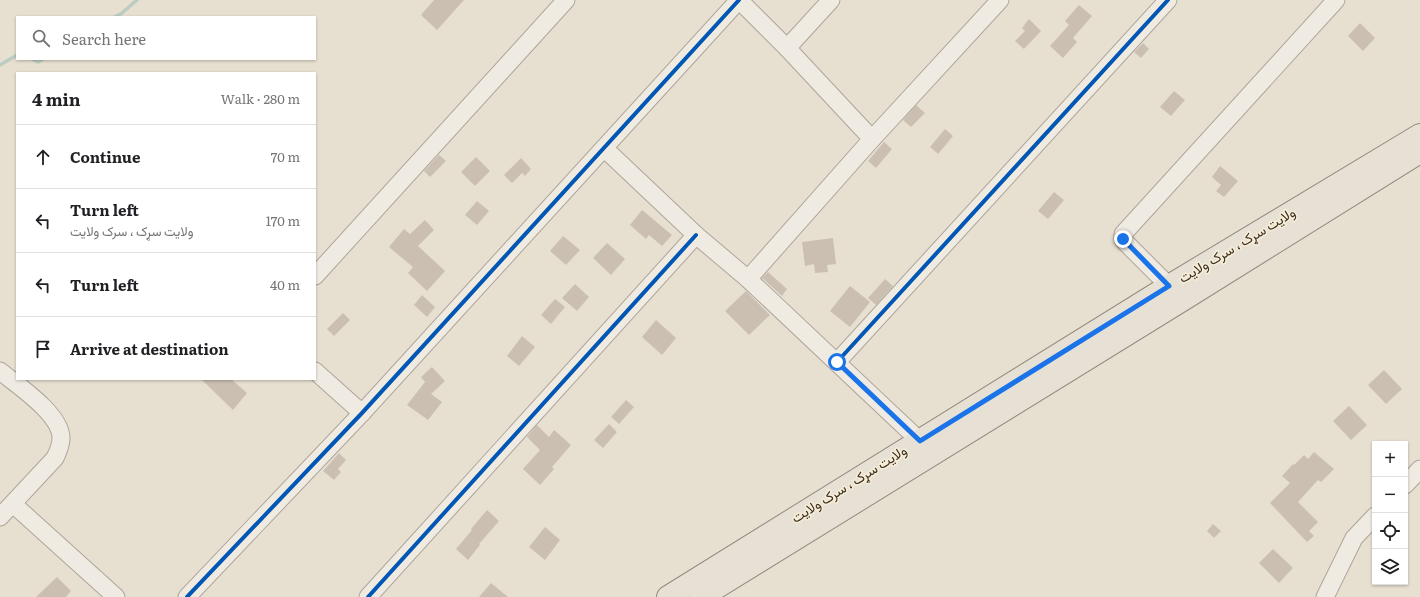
<!DOCTYPE html>
<html lang="en">
<head>
<meta charset="utf-8">
<style>
	:root { --surface:#fff; --page:#f2f2f2; --text:#202124; --muted:#757577; --line:#e0e0e0 }
	body { margin:0; font-family:Literata,Vazirmatn,serif; background:var(--page); color:var(--text) }
	.controls { position:absolute; right:12px; bottom:12px; display:grid; overflow:hidden; border-radius:0px; box-shadow:0 1px 3px #0004 }
	.controls button { width:36px; height:36px; display:grid; place-items:center; padding:0; border:0; border-bottom:1px solid var(--line); background:var(--surface); color:var(--text); font:20px sans-serif }
	.stop { position:absolute; width:12px; height:12px; margin:-9px; border:3px solid #1a73e8; border-radius:50%; background:#fff }
	.stop.end { background:#1a73e8; border-color:#fff; box-shadow:0 1px 4px #0008 }
	.list { margin:0; padding:0; list-style:none }
	h2 { display:flex; justify-content:space-between; align-items:center; height:52px; margin:0; padding:0 16px; font-size:17px }
	h2 small { font-size:13px; font-weight:400; color:var(--muted) }
	.list li { display:grid; grid-template-columns:26px 1fr auto; gap:12px; align-items:center; box-sizing:border-box; height:64px; padding:0 16px; border-top:1px solid var(--line) }
	.list b { display:block; font-size:15px; white-space:nowrap }
	.list p { margin:0; font-size:13px; white-space:nowrap; color:var(--muted) }
	.list em { font-size:13px; font-style:normal; color:var(--muted) }
	.icon { flex:none; width:22px; height:22px; fill:none; stroke:currentColor; stroke-width:2; stroke-linecap:round; stroke-linejoin:round }
	.map { position:relative; flex:none; width:1420px; height:597px; overflow:hidden }
	.search { position:absolute; background:var(--surface); box-shadow:0 1px 3px #0004; left:16px; top:16px; width:300px; height:44px; display:flex; align-items:center; gap:10px; box-sizing:border-box; padding:0 14px; border-radius:0px; color:var(--muted); font-size:15px }
	.panel { position:absolute; background:var(--surface); box-shadow:0 1px 3px #0004; left:16px; top:72px; width:300px; height:308px; border-radius:0px }
	.map>svg:first-child { display:block }
</style>
</head>
<body>
<div class="map">
<svg width="1420" height="597" viewBox="0 0 1420 597">
	<rect width="100%" height="100%" fill="#e7e0d1"/>
	<g fill="none" stroke-linecap="round" stroke-linejoin="round">
		<g stroke="#bcccc2" stroke-width="3.5">
			<path d="M115,17L122,13L137,0"/>
			<path d="M32,59L38,62L43,59"/>
			<path d="M0,65L17,55"/>
		</g>
	</g>
	<g fill="#cbbfb2">
		<path d="M434,0H464L437,30L421,15Z"/>
		<path d="M1079,5L1092,16L1073,38L1077,42L1063,58L1050,46L1069,25L1065,21Z"/>
		<path d="M1029,19L1041,31L1024,49L1015,41L1025,31L1022,28Z"/>
		<path d="M1360,23L1375,38L1363,51L1348,36Z"/>
		<path d="M1143,43L1149,49L1141,58L1134,52Z"/>
		<path d="M1174,91L1185,100L1171,116L1160,107Z"/>
		<path d="M916,105L925,113L911,127L903,120Z"/>
		<path d="M945,129L953,136L938,154L930,147Z"/>
		<path d="M884,142L892,149L876,168L868,161Z"/>
		<path d="M439,155L446,161L430,177L424,171Z"/>
		<path d="M476,157L490,171L475,186L461,172Z"/>
		<path d="M521,158L531,169L525,176L522,173L512,183L504,175Z"/>
		<path d="M1220,166L1238,181L1224,197L1216,191L1221,185L1212,177Z"/>
		<path d="M1054,192L1064,200L1048,219L1038,211Z"/>
		<path d="M477,201L489,211L477,225L465,215Z"/>
		<path d="M642,210L672,235L662,246L649,235L646,239L630,225Z"/>
		<path d="M425,220L434,230L418,246L445,271L427,291L408,273L413,267L389,247L404,229L410,234Z"/>
		<path d="M563,236L580,250L566,265L550,251Z"/>
		<path d="M833,238L836,264L827,265L828,272L815,273L814,264L805,266L802,242Z"/>
		<path d="M607,243L625,259L611,275L593,258Z"/>
		<path d="M768,272L787,289L782,296L762,278Z"/>
		<path d="M885,279L893,286L876,305L868,298Z"/>
		<path d="M575,284L589,297L577,311L562,298Z"/>
		<path d="M850,286L870,302L850,327L830,311Z"/>
		<path d="M746,291L770,315L749,335L725,311Z"/>
		<path d="M422,295L435,307L427,317L414,305Z"/>
		<path d="M555,299L565,307L551,324L541,315Z"/>
		<path d="M343,313L350,320L334,336L327,329Z"/>
		<path d="M656,320L676,338L662,355L642,337Z"/>
		<path d="M522,336L535,347L519,366L507,356Z"/>
		<path d="M432,367L445,381L431,394L442,402L428,420L407,405L425,382L421,377Z"/>
		<path d="M1384,370L1402,389L1386,404L1368,385Z"/>
		<path d="M201,379H231L247,393L233,410Z"/>
		<path d="M626,400L634,407L619,424L611,417Z"/>
		<path d="M1349,406L1367,425L1351,440L1333,421Z"/>
		<path d="M609,424L617,432L603,448L594,440Z"/>
		<path d="M537,425L549,437L554,430L571,445L552,467L554,469L540,485L523,469L540,450L527,437Z"/>
		<path d="M1314,452L1334,469L1321,482L1318,480L1298,502L1318,522L1309,531L1314,536L1307,542L1270,503L1290,483L1282,476L1293,464L1294,465L1304,455L1308,459Z"/>
		<path d="M339,453L346,460L338,469L341,472L334,480L323,471Z"/>
		<path d="M487,510L499,521L479,544L480,545L468,560L456,549L472,530L471,529Z"/>
		<path d="M1213,524L1221,531L1214,538L1207,531Z"/>
		<path d="M545,527L560,540L545,560L529,547Z"/>
		<path d="M1273,549L1293,568L1279,583L1259,563Z"/>
		<path d="M57,577L71,591L66,597H36Z"/>
		<path d="M491,583L508,597H479Z"/>
	</g>
	<g fill="none" stroke-linecap="round" stroke-linejoin="round">
		<g stroke="#ada599" stroke-width="19">
			<g id="minor">
				<path d="M739,0L787,48L872,139"/>
				<path d="M787,48L831,0"/>
				<path d="M605,149L696,235L748,279L920,441"/>
				<path d="M315,276L566,0"/>
				<path d="M748,279L872,139L1000,0"/>
				<path d="M1169,286L1126,243L1123,239V234L1336,0"/>
				<path d="M837,362L1168,0"/>
				<path d="M0,371C17,385 61,414 61,438C61,445 58,452 55,458L0,517"/>
				<path d="M315,371L362,413"/>
				<path d="M1405,485L1420,469"/>
				<path d="M13,504L116,597"/>
				<path d="M187,597L362,413L739,0"/>
				<path d="M368,597L696,235"/>
				<path d="M1325,597L1354,538L1375,516"/>
			</g>
		</g>
		<g stroke="#928b80" stroke-width="24">
			<g id="major">
				<path d="M668,597L1169,286L1420,135"/>
				<path d="M701,597L1184,299L1418,153"/>
			</g>
		</g>
		<use href="#minor" stroke="#efebe3" stroke-width="17"/>
		<use href="#major" stroke="#e6e1d4" stroke-width="22"/>
		<g stroke="#f7eed8" stroke-width="6">
			<g id="cycleway">
				<path d="M837,362L1168,0"/>
				<path d="M187,597L362,413L739,0"/>
				<path d="M368,597L696,235"/>
			</g>
		</g>
		<use href="#cycleway" stroke="#0057b8" stroke-width="4"/>
	</g>
	<g fill="none" stroke-linecap="round" stroke-linejoin="round">
		<path stroke="#1a73e8" stroke-width="5" d="M837,362L920,441L1169,286L1123,239"/>
	</g>
	<g text-anchor="middle" stroke-width="3" stroke-linejoin="round" paint-order="stroke">
		<g font-size="14" fill="#3d2e20" stroke="#f7eed8">
			<text transform="translate(1237 245) rotate(-31)" y="5">ولایت سړک ، سرک ولایت</text>
			<text transform="translate(849 484) rotate(-32)" y="5">ولایت سړک ، سرک ولایت</text>
		</g>
	</g>
</svg>
<div class="controls">
<button>+</button>
<button>−</button>
<button><svg class="icon" aria-label="locate" viewBox="0 0 24 24"><circle cx="12" cy="12" r="6"/><path d="M12 2v4M12 18v4M2 12h4M18 12h4"/></svg></button>
<button><svg class="icon" aria-label="layers" viewBox="0 0 24 24"><path d="M12 4l9 5-9 5-9-5zM3 14l9 5 9-5"/></svg></button>
</div>
<div class="stop" style="left:837px;top:362px"></div>
<div class="stop end" style="left:1123px;top:239px"></div>
<div class="search"><svg class="icon" aria-label="search" viewBox="0 0 24 24"><circle cx="10" cy="10" r="6"/><path d="M15 15l6 6"/></svg>Search here</div>
<section class="panel">
<h2>4 min<small>Walk · 280 m</small></h2>
<ul class="list">
<li><svg class="icon" aria-label="ahead" viewBox="0 0 24 24"><path d="M12 20V5M6 11l6-6 6 6"/></svg><div><b>Continue</b></div><em>70 m</em></li>
<li><svg class="icon" aria-label="left" viewBox="0 0 24 24"><path d="M17 20v-9H6M10 6l-5 5 5 5"/></svg><div><b>Turn left</b><p>ولایت سړک ، سرک ولایت</p></div><em>170 m</em></li>
<li><svg class="icon" aria-label="left" viewBox="0 0 24 24"><path d="M17 20v-9H6M10 6l-5 5 5 5"/></svg><div><b>Turn left</b></div><em>40 m</em></li>
<li><svg class="icon" aria-label="arrive" viewBox="0 0 24 24"><path d="M6 21V4h12l-3 4 3 4H6"/></svg><div><b>Arrive at destination</b></div></li>
</ul>
</section>
</div>
</body>
</html>
